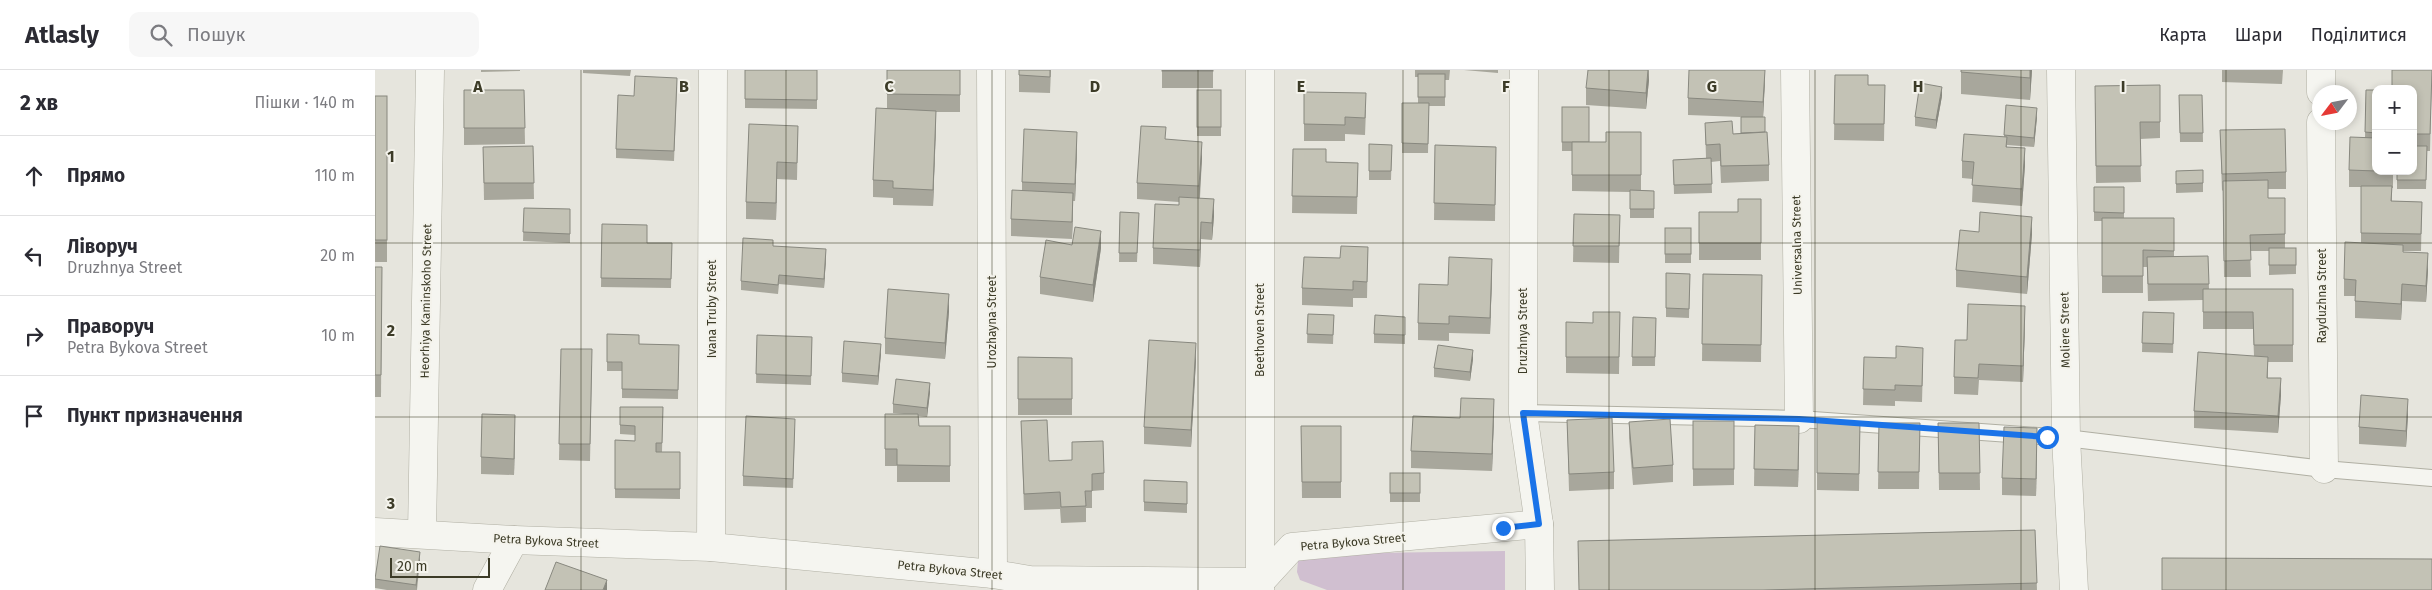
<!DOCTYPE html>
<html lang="uk">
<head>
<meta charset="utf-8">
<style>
	:root { --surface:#fff; --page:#f7f7f7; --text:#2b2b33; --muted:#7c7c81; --line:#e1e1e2 }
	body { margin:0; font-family:"Fira Sans",sans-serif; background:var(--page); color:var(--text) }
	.controls { position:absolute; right:15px; top:15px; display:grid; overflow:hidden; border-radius:10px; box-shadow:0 2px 8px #0003 }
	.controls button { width:45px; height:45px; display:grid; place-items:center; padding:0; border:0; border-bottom:1px solid var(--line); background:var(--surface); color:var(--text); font:25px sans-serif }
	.compass { position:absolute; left:1937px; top:15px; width:45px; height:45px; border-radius:50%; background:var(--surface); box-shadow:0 2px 8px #0003; rotate:238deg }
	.scale { position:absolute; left:15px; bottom:12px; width:100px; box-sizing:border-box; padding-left:5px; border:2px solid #3c3b27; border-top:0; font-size:14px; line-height:18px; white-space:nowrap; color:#3c3b27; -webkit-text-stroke:4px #f4f3ec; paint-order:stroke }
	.stop { position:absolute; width:15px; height:15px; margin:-11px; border:4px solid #1a73e8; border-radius:50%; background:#fff }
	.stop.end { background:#1a73e8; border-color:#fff; box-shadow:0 1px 5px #0008 }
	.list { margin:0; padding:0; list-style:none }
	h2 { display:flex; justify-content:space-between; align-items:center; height:65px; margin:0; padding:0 20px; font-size:21px }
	h2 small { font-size:16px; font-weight:400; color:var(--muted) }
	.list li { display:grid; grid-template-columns:32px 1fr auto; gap:15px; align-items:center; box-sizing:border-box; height:80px; padding:0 20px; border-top:1px solid var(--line) }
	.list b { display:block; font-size:19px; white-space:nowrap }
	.list p { margin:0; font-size:16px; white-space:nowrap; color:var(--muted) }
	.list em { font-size:16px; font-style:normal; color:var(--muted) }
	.icon { flex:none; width:28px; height:28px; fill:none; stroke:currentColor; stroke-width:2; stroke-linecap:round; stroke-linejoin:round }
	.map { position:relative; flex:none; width:2057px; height:520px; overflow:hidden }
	header { display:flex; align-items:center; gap:30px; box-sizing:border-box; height:70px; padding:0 25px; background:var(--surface); border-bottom:1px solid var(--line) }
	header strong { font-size:24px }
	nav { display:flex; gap:28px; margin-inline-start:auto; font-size:18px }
	.search { width:350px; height:45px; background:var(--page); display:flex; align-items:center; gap:12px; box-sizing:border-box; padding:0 18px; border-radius:10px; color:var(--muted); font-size:19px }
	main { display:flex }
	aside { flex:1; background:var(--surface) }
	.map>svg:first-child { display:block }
</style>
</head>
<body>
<header>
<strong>Atlasly</strong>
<div class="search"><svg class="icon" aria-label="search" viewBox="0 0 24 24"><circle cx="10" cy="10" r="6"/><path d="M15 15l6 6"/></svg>Пошук</div>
<nav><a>Карта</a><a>Шари</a><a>Поділитися</a></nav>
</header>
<main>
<aside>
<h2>2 хв<small>Пішки · 140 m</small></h2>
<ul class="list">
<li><svg class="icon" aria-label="ahead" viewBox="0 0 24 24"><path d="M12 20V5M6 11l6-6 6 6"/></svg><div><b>Прямо</b></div><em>110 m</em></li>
<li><svg class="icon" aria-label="left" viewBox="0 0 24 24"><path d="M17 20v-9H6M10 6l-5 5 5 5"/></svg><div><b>Ліворуч</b><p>Druzhnya Street</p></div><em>20 m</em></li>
<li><svg class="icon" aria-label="right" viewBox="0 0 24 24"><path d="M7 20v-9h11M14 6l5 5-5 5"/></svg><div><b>Праворуч</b><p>Petra Bykova Street</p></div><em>10 m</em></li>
<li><svg class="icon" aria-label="arrive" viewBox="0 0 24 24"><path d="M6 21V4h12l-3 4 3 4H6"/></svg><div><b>Пункт призначення</b></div></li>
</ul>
</aside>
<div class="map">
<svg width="2057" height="520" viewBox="0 0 2057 520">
	<rect width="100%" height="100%" fill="#e6e5dd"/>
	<path fill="#d0bfd0" d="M1130,481V520H952L925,510L922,502L923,490L930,484Z"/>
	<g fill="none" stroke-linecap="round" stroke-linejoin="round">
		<g stroke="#b0afa3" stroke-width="18">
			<path id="service" d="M1148,343L1424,349L1691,368L1949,399L2057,408"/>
		</g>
		<g stroke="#b0afa3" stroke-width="29">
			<g id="minor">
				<path d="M616,0L618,504"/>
				<path d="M885,0V520"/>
				<path d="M1149,0L1148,343L1164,454L1165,520"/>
				<path d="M1420,0L1424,349"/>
				<path d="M1686,0L1691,368L1699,520"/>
				<path d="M1946,0V22"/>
				<path d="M1946,52L1949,399"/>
				<path d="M0,462L139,470L336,477L618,504L655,510L885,512L917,477L1164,454"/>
				<path d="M47,463L55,0"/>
				<path d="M336,477L338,0"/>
				<path d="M112,520L139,470"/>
			</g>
		</g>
		<use href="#service" stroke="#f5f5f0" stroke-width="16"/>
		<use href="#minor" stroke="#f5f5f0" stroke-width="28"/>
	</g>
	<g fill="#a8a79c">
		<path d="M106,0H145V1L106,2Z"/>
		<path d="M208,0H256L255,6L208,3Z"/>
		<path d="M370,0H442V39L370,38Z"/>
		<path d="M512,0H585V42H561L558,136L518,135V128L498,127V110L512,39Z"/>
		<path d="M644,0H676L675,23L644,22Z"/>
		<rect x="787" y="0" width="51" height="18"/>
		<path d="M1040,0H1075L1074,10H1070V36H1054L1053,83H1027V33H1043V7H1040Z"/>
		<path d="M1089,0H1123V3Z"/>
		<path d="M1274,0V10L1271,39L1211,35V18Z"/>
		<path d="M1586,0H1657L1655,30L1586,24Z"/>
		<path d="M1847,0H1908L1907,14L1847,12Z"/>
		<path d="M2057,0L2055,81H2052L2051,119H2022V101H2038V19Z"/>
		<path d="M1460,5L1493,15H1510L1509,71L1459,70Z"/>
		<path d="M1390,10L1388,47L1394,95V111L1346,113L1345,91L1336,92L1337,123L1299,124L1298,90L1331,88L1330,53L1358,64L1366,63V47L1313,45V28Z"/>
		<path d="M1785,15V68L1765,69L1766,112L1721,113L1720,33Z"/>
		<path d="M302,17L299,91L241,88V79Z"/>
		<path d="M89,20H149L150,74L89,75Z"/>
		<rect x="822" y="20" width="24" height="46"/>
		<path d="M1991,20H2001V101H2018V118H2017V131L2047,132L2046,181H2028V182L2053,200L2051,232L2027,231L2026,250L1980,248V226H1969V209L1986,173V117H1974V100L1990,67Z"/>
		<path d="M929,22L991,40L990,65L970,64V71H929Z"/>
		<path d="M1804,25H1827L1828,72H1805Z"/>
		<rect x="0" y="26" width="12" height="166"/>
		<path d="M1567,26L1561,59L1540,56V47Z"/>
		<path d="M1631,35L1662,47L1659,77L1632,75V77L1650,95L1647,136L1597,132L1598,109L1587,108V91L1629,67Z"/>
		<path d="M1187,37L1214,72H1231L1266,62V120L1279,121V148H1255V122L1197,121V81H1187Z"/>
		<path d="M423,56L422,110L402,109L401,150L371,149V132Z"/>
		<path d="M1845,60L1911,102V119H1893V128H1910V178H1921V204L1894,205V181H1875L1876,207H1849L1848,120L1847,121Z"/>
		<path d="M791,69L827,88L825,128L839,146L837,170L826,169L825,197L778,194V178L804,135V132L762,129V113Z"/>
		<path d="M994,74L1017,75L1016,110H994Z"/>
		<path d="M1060,75L1121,77L1120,151L1059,150Z"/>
		<path d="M158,76L159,129L109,130L108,77Z"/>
		<path d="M702,78L700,131H698L697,169L636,166V149L647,121V112Z"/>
		<path d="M918,79L951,92L983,93L982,144L917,143Z"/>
		<path d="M1828,100V122L1801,123V101Z"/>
		<path d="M1719,117H1749V148H1799V187L1833,186L1834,219H1918V292H1893V308L1906,325L1903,363L1819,358V341L1879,286L1878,259H1828V230L1773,231L1772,197H1768V223H1727V151H1719Z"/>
		<path d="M1386,129V190H1324V142H1363Z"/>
		<path d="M149,138L195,139V173L148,171Z"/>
		<path d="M745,142L764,143L762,192H744Z"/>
		<path d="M1199,144L1245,145L1244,193L1198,192Z"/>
		<path d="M227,154L272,173H297L296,218L226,217Z"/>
		<rect x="1290" y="158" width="26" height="35"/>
		<path d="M1604,162L1657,164L1652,224L1581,217V200Z"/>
		<path d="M697,175L726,178L718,232L665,224V207Z"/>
		<path d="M398,176L451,188L449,218L404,214L403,224L366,220V211Z"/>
		<path d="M993,177L992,228H978V237L927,235V218L965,188Z"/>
		<path d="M0,197H7L6,327H0Z"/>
		<path d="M1291,203L1315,204L1314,248L1291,247Z"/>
		<path d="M1328,204L1387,205L1386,292L1327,291Z"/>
		<path d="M1117,206L1115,264L1074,263V271L1043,270V253L1073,215Z"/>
		<path d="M574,241L570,289L510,284V268Z"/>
		<path d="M1245,242L1244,304L1191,303V252L1218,253Z"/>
		<path d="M1768,242L1799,252L1798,283L1767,282Z"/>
		<path d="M933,244L959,245L958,274L932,273Z"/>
		<path d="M1030,247V274L999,273V264Z"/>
		<path d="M1258,247L1281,248L1280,296H1257Z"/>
		<path d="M1650,253L1648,312L1604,310L1603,325L1579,324V307L1592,270Z"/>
		<path d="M232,264L264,274L304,275L303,329L247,328V301H232Z"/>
		<path d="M382,265L437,267L436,315L381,313Z"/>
		<path d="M186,279L217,296L215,391L184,390Z"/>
		<path d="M506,283L503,315L467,312V303Z"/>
		<path d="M643,287L697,288V345H643Z"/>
		<path d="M1489,287L1548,294L1547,332L1520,331V336L1488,335Z"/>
		<path d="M1098,289L1095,311L1059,307V298Z"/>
		<path d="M821,290L816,377L769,374V357Z"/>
		<path d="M555,322L552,347L543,346L544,356H575V412H522V396H510V344H529L518,343V334Z"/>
		<path d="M245,337H288L287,382H305V429L240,428V370L260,371V365L245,364Z"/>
		<path d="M2033,345L2031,377L1984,374V357Z"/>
		<path d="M1119,346L1117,401L1036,398V381L1085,348Z"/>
		<path d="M1192,350L1239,402V419L1194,421Z"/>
		<path d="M646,351L674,391L697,390V372L729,403V420L717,421V438H711V452L686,453L685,439L649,440Z"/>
		<path d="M1318,351H1359V415L1318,416Z"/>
		<path d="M1254,352L1298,395V412L1258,415L1254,368Z"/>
		<path d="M1442,352L1485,353L1484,421L1442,420Z"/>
		<path d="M1504,353H1545L1544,419H1503Z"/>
		<path d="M1563,353H1604L1605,420H1564Z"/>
		<path d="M1380,355L1424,373L1423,417L1379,416Z"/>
		<path d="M926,356H966V428H927Z"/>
		<path d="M420,358L418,418L368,416V406Z"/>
		<path d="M140,362L139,405L106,404V387Z"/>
		<path d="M1662,375L1661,426L1627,425V408Z"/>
		<rect x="1015" y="403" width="30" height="29"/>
		<path d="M769,410L812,412V443L769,441Z"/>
		<path d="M1660,460L1662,520H1204L1203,471Z"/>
		<path d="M45,491L42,520H12L0,518V509Z"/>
	</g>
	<g fill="#88887f">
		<path d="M1273,0L1274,10L1271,39V23Z"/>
		<path d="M1390,0V10L1388,48V32Z"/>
		<path d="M1655,0H1657L1655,30Z"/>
		<path d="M1567,17V26L1561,59V50Z"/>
		<path d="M1662,38V47L1659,77V68Z"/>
		<path d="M561,41V58L558,136V120Z"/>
		<path d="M702,62V78L700,131V114Z"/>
		<path d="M827,72V88L824,133V116Z"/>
		<path d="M1650,78V95L1647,136V119Z"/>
		<path d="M402,92V109L401,150V133Z"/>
		<path d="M698,123V140L697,169V152Z"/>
		<path d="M839,129V146L837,170V153Z"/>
		<path d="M1657,147V164L1652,224V207Z"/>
		<path d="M826,152V169L825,197V180Z"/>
		<path d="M726,161V178L718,232V215Z"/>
		<path d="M451,179V188L449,218V209Z"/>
		<path d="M2053,183V200L2051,232V216Z"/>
		<path d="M1117,189V206L1115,264V248Z"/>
		<path d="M2027,214V231L2026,250V234Z"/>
		<path d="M574,224V241L570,289V273Z"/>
		<path d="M1650,236V253L1648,312V296Z"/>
		<path d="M821,273V290L816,377V360Z"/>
		<path d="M506,274V283L503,315V306Z"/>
		<path d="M1098,280V289L1095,311V302Z"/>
		<path d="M1906,308V325L1903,363V346Z"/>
		<path d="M555,313V322L552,347V338Z"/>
		<path d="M1119,329V346L1117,401V384Z"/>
		<path d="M2033,329V345L2031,377V361Z"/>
		<path d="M140,345V362L139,405V389Z"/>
		<path d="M1424,356V373L1423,417V400Z"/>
		<path d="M1662,358V375L1661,426V409Z"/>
		<path d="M45,482V491L41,520V515Z"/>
		<path d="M232,510V520H228Z"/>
	</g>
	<g fill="#c3c2b5" stroke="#88887f">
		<path d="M370,0H442V30L370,29Z"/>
		<path d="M512,0H585V25L512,24Z"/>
		<path d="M644,0H675V7L644,5Z"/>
		<rect x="787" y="0" width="51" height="1"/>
		<path d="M1213,0H1273L1271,23L1211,18Z"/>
		<path d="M1314,0H1390L1388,32L1313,28Z"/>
		<path d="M1586,0H1655V8L1586,2Z"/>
		<path d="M2017,0H2057L2055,64H2038V19H2017Z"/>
		<rect x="1043" y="4" width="27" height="23"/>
		<path d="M1460,5H1493V15H1510L1509,54H1459Z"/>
		<path d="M260,6L302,8L299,81L241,79L243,25L259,26Z"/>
		<path d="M1545,13L1567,17L1561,50L1540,47Z"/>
		<path d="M1785,15V52H1765L1766,96H1721L1720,16Z"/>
		<path d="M89,20H149L150,58H89Z"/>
		<rect x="822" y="20" width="24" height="37"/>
		<path d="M1991,20H2001V63L1990,62Z"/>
		<path d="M929,22L991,23L990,48L970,47V55L929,54Z"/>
		<path d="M1804,25H1827L1828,63H1805Z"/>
		<rect x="0" y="26" width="12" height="144"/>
		<path d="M1027,33H1054L1053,74L1027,73Z"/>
		<path d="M1631,35L1662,38L1659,68L1629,65Z"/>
		<rect x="1187" y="37" width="27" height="35"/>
		<path d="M501,38L561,41L558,120L518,118V111L498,110Z"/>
		<path d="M1366,47H1390V62L1366,63Z"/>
		<path d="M1357,51L1358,64L1392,62L1394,95L1346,96L1345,74L1331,75L1330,53Z"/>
		<path d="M374,54L423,56L422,93L402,92L401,133L371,132Z"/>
		<path d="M766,56L791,57L790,69L827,72L824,116L762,113Z"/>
		<path d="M649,59L702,62L700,114L647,112Z"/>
		<path d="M1910,59L1911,102L1847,104L1845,60Z"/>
		<path d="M1231,62H1266V105H1197V72H1231Z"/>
		<path d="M1589,64L1632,67L1631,77L1650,78L1647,119L1597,115L1599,92L1587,91Z"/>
		<path d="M1975,67L2001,68V101L1974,100Z"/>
		<path d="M994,74L1017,75L1016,101H994Z"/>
		<path d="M1060,75L1121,77L1120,135L1059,133Z"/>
		<path d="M158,76L159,113H109L108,77Z"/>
		<path d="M2038,76H2052L2051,110H2022V101H2038Z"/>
		<path d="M918,79H951V92L983,93L982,127L917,126Z"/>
		<path d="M1336,88L1337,114L1299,115L1298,90Z"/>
		<path d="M1828,100V113L1801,114V101Z"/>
		<path d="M1893,110V128H1910V164L1875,165L1876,190L1849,191L1848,111Z"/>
		<path d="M1986,116H2017L2016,131L2047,132L2046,164L1986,163Z"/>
		<path d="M1719,117H1749V143L1719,142Z"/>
		<path d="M637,120L698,123L697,152L636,149Z"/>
		<path d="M1255,120L1279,121V139H1255Z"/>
		<path d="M804,127L839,129L837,153L826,152L825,180L778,178L780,134L804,135Z"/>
		<path d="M1363,129H1386V173H1324V142H1363Z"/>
		<path d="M149,138L195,139V164L148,162Z"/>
		<path d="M745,142L764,143L762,183H744Z"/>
		<path d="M1605,142L1657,147L1652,207L1581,200L1585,160L1604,162Z"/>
		<path d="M1199,144L1245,145L1244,176H1198Z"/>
		<path d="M1727,148H1799V181L1768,180V206H1727Z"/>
		<path d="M227,154L272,155V173H297L296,209L226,208Z"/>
		<path d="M700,157L726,161L718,215L665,207L671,170L697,175Z"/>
		<rect x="1290" y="158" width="26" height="26"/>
		<path d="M368,168L398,170V176L451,179L449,209L404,205L403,215L366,211Z"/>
		<path d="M1970,172L2028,175V182L2053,183L2051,216L2027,214L2026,234L1980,231L1981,210L1969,209Z"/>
		<path d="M966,176L993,177L992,212L978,211V220L927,218L929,187L965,188Z"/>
		<rect x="1894" y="178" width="27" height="17"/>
		<path d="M1833,186L1834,214H1773L1772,187Z"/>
		<path d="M1074,187L1117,189L1115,248L1074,246V254L1043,253L1044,214L1073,215Z"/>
		<path d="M0,197H7L6,305H0Z"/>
		<path d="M1291,203L1315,204L1314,239L1291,238Z"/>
		<path d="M1328,204L1387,205L1386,275L1327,274Z"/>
		<path d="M513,219L574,224L570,273L510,268Z"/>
		<path d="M1828,219H1918V275H1879L1878,242H1828Z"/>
		<path d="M1593,234L1650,236L1648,296L1604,294L1603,308L1579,307L1580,270H1592Z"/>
		<path d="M1218,242H1245L1244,287H1191V252L1218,253Z"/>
		<path d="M1768,242L1799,243L1798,274L1767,273Z"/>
		<path d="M933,244L959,245L958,265L932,264Z"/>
		<path d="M1000,245L1030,247V265L999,264Z"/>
		<path d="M1258,247L1281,248L1280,287H1257Z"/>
		<path d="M232,264L264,265V274L304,275L303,320L247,319V292H232Z"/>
		<path d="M382,265L437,267L436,306L381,304Z"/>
		<path d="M774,270L821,273L816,360L769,357Z"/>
		<path d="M469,271L506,274L503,306L467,303Z"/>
		<path d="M1063,275L1098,280L1095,302L1059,298Z"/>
		<path d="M1521,276L1548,278L1547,316L1520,315V320L1488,319L1489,287L1521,288Z"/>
		<path d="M186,279H217L215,374H184Z"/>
		<path d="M1823,282L1893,287L1892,308H1906L1903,346L1819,341Z"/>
		<path d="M643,287L697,288V329H643Z"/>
		<path d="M521,309L555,313L552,338L518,334Z"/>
		<path d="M1986,325L2033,329L2031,361L1984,357Z"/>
		<path d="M1086,328L1119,329L1117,384L1036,381L1038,346L1085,348Z"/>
		<path d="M245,337H288L287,373H281V382H305V419H240V370L260,371V356L245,355Z"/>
		<path d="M107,344L140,345L139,389L106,387Z"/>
		<path d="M510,344H543L544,356H575V396L522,395V379H510Z"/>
		<path d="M371,346L420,349L418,409L368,406Z"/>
		<path d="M1237,348L1239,402L1194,404L1192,350Z"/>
		<path d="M1295,349L1298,395L1258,398L1254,352Z"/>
		<path d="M672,350L674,391L697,390V372L728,371L729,403L717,404V421H710L711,436L686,437L685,422L649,424L646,351Z"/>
		<rect x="1318" y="351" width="41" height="48"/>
		<path d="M1442,352L1485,353L1484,404L1442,403Z"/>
		<path d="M1504,353H1545L1544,402H1503Z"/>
		<path d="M1563,353H1604L1605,403H1564Z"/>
		<path d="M1380,355L1424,356L1423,400L1379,399Z"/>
		<path d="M926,356H966V412H927Z"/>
		<path d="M1629,357L1662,358L1661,409L1627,408Z"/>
		<rect x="1015" y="403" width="30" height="20"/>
		<path d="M769,410L812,412V434L769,432Z"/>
		<path d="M1660,460L1662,513L1388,520H1204L1203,471Z"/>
		<path d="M5,476L45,482L41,515L0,509Z"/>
		<path d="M1787,488L2057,489V520H1787Z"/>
		<path d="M181,492L232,510L228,520H170Z"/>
	</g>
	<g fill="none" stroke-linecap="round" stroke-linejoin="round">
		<path stroke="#1a73e8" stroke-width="6" d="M1128,458L1164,454L1148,343L1424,349L1672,367"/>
	</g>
	<path fill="none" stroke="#3c3b27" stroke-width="1" stroke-opacity="0.55" d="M206,0V520M411,0V520M617,0V520M823,0V520M1028,0V520M1234,0V520M1440,0V520M1646,0V520M1851,0V520M0,173H2057M0,347H2057"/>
	<g text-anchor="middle" stroke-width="4" stroke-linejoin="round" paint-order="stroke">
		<g font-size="12" fill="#3c3b27" stroke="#f4f3ec">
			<text transform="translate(1422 175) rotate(-91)" y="4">Universalna Street</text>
			<text transform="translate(1947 226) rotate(-90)" y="4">Rayduzhna Street</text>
			<text transform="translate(51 231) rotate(-89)" y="4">Heorhiya Kaminskoho Street</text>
			<text transform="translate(337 239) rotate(-90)" y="4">Ivana Truby Street</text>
			<text transform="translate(617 252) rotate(-90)" y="4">Urozhayna Street</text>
			<text transform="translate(885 260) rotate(-90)" y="4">Beethoven Street</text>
			<text transform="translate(1690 260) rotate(-91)" y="4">Moliere Street</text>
			<text transform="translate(1148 261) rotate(-90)" y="4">Druzhnya Street</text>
			<text transform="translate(171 471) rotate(3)" y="4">Petra Bykova Street</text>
			<text transform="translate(978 472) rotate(-5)" y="4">Petra Bykova Street</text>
			<text transform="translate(575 500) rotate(6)" y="4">Petra Bykova Street</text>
		</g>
	</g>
	<g font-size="16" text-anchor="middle" font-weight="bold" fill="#3c3b27" stroke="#f4f3ec" stroke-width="4" stroke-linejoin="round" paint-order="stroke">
		<text x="103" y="22">A</text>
		<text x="309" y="22">B</text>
		<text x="514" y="22">C</text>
		<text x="720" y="22">D</text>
		<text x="926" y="22">E</text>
		<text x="1131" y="22">F</text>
		<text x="1337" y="22">G</text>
		<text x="1543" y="22">H</text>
		<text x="1748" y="22">I</text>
		<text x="16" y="92">1</text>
		<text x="16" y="266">2</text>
		<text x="16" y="439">3</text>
	</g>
</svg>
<div class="controls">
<button>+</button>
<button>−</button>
</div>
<svg class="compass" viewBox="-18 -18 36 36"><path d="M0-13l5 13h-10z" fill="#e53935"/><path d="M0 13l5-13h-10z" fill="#7c7c81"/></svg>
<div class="scale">20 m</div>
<div class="stop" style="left:1672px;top:367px"></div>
<div class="stop end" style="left:1128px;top:458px"></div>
</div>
</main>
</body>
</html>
